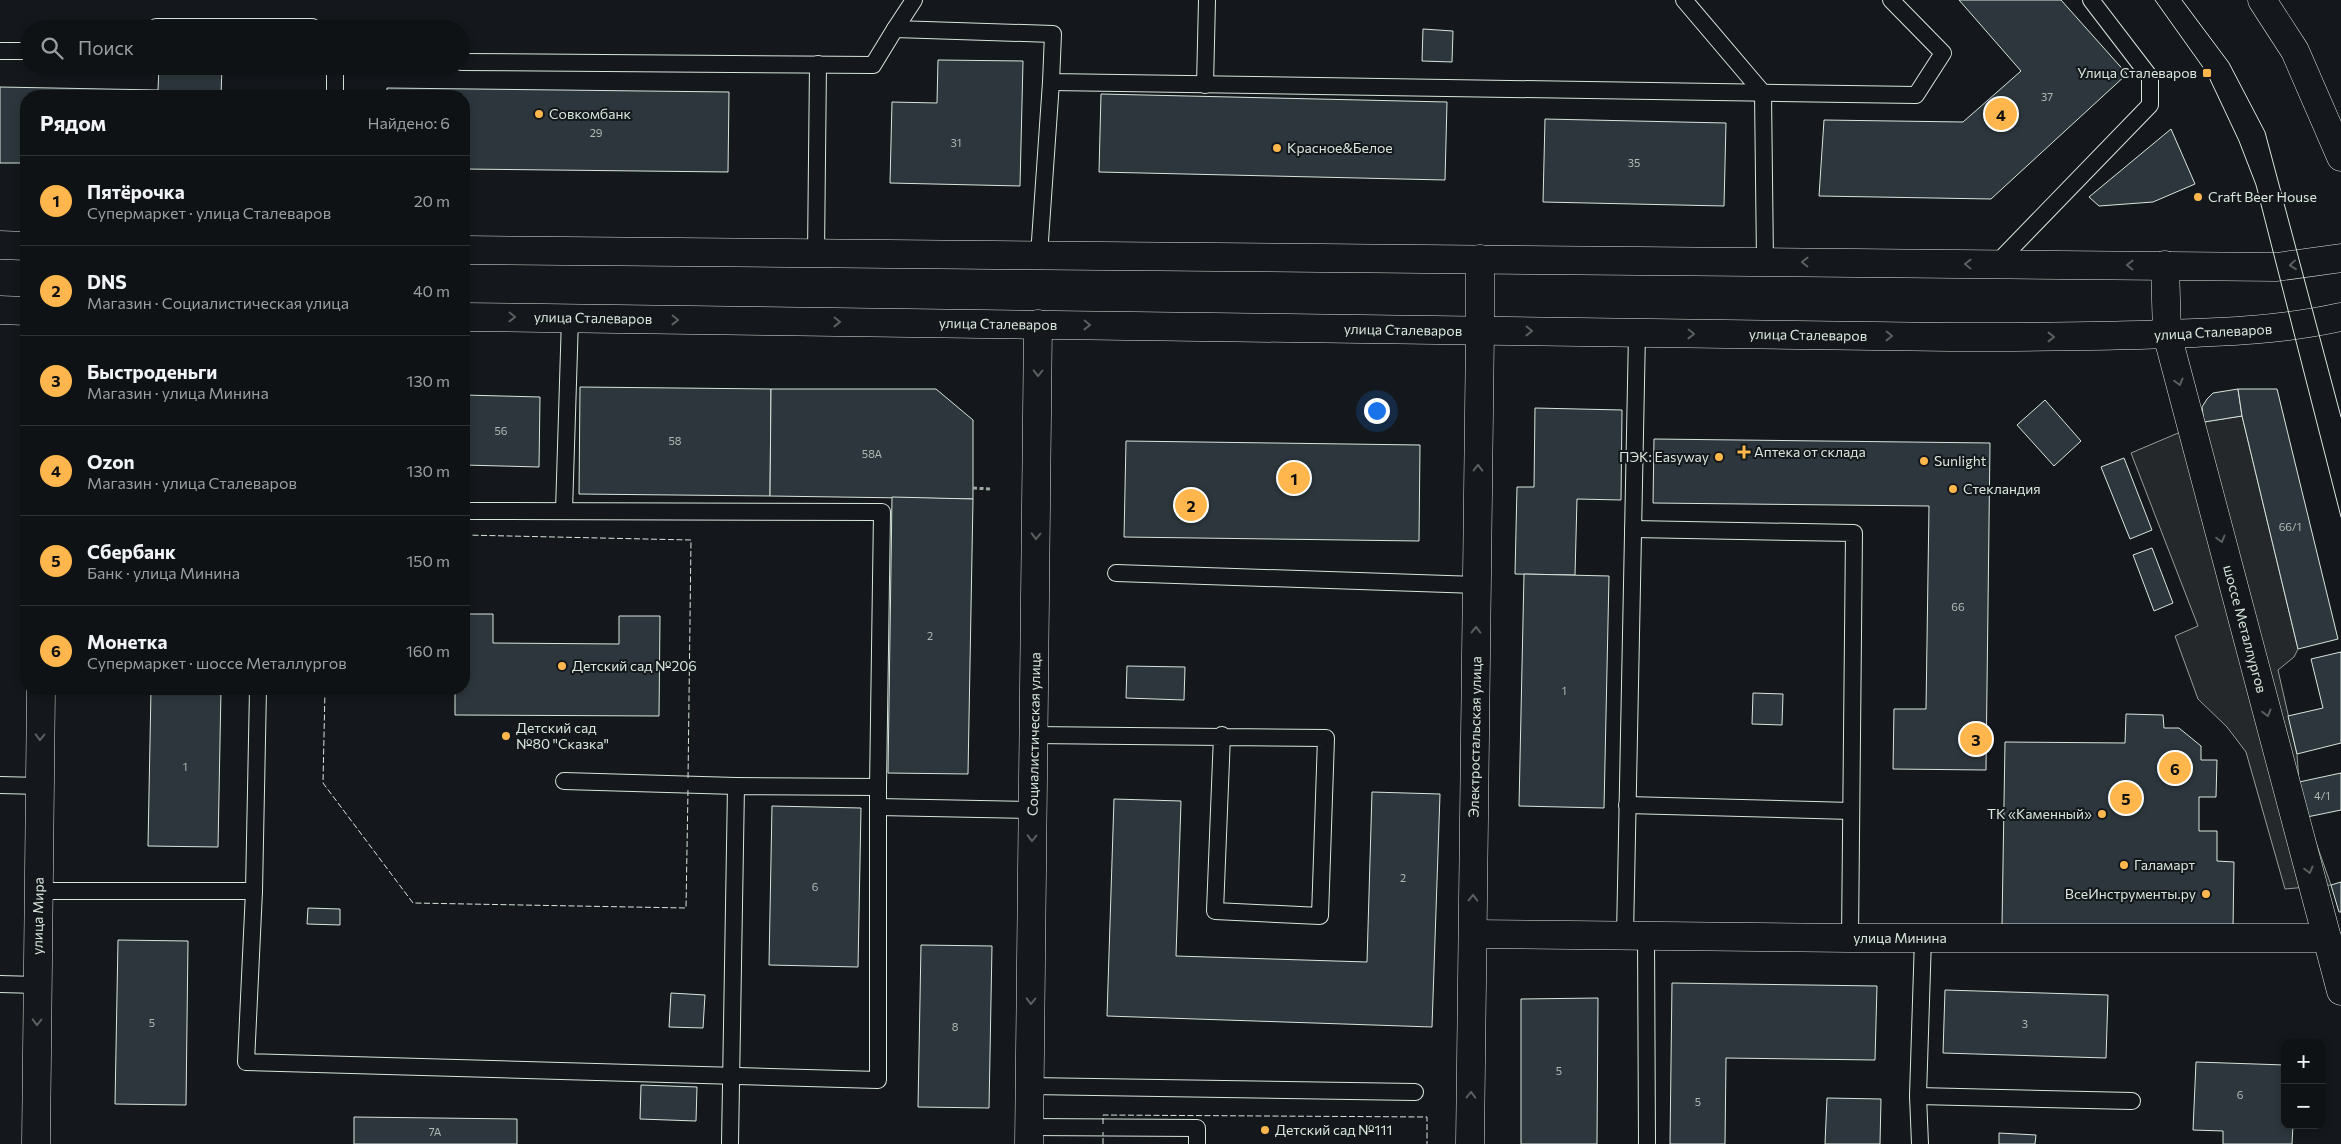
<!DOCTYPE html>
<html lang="ru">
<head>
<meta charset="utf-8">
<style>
	:root { --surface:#0f1215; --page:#181b1e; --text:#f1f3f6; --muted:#9b9ea0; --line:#2f3234; --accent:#ffb74d }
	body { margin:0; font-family:Commissioner,sans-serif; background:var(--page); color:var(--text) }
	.controls { position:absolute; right:15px; bottom:15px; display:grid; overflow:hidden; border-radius:10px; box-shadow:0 2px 8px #0003 }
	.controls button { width:45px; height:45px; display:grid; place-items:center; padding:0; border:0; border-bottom:1px solid var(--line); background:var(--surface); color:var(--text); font:25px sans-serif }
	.you { position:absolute; left:1376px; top:410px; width:18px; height:18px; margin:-12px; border:4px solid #fff; border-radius:50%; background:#1a73e8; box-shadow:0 0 0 8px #1a73e833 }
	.badge { display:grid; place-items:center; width:32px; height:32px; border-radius:50%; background:var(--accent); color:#111; font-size:16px; font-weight:700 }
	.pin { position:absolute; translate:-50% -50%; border:2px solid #fff; box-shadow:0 1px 5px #0006 }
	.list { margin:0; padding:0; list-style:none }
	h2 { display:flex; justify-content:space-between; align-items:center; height:65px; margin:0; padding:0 20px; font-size:21px }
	h2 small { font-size:16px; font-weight:400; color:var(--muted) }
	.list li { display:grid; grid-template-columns:32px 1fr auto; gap:15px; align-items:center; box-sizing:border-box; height:90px; padding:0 20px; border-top:1px solid var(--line) }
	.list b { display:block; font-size:19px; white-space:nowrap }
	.list p { margin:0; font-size:16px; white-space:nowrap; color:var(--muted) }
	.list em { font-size:16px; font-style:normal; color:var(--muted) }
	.icon { flex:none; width:28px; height:28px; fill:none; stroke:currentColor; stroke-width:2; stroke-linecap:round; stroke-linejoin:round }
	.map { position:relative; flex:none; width:2341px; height:1144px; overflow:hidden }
	.search { position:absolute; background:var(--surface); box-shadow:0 2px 8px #0003; left:20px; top:20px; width:450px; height:55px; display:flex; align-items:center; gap:12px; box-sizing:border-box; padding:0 18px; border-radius:28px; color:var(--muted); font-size:19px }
	.panel { position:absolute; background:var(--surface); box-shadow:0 2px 8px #0003; left:20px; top:90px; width:450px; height:605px; border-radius:20px }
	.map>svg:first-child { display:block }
</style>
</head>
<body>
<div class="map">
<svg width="2341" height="1144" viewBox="0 0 2341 1144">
	<rect width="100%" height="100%" fill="#14181c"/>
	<path fill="#24282b" stroke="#939e99" d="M2242,416L2298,649L2294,657L2278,670L2297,754L2299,782L2307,817L2331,885L2285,889L2246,752L2227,727L2198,699L2175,636L2198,626L2131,453L2204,422Z"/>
	<g fill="#2c363c" stroke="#d8e6dc">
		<path d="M1959,0H2061L2127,74L1991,199L1819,196L1824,120L1963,122L2021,71Z"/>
		<path d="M1423,29L1453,31L1452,62L1422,61Z"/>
		<path d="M938,60L1023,61L1020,186L890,183L892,102L937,103Z"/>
		<path d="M159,66H222L221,96H26V163H0V87L158,90Z"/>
		<path d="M387,88L729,92L728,172L464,169V96H387Z"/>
		<path d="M1101,94L1447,102L1445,180L1099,172Z"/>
		<path d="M1545,119L1726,123L1724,206L1543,202Z"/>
		<path d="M2171,129L2195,184L2153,202L2099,206L2089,197Z"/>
		<path d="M580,387L771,389L770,496L579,494Z"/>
		<path d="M771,389H936L973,420V499L770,496Z"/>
		<path d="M2238,389L2242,416L2204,422L2202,407L2207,399L2213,393Z"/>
		<path d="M2238,389H2277L2338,639L2298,649L2242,416Z"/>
		<path d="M464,395L540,397L539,467L464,465Z"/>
		<path d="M2045,400L2081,441L2054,466L2017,425Z"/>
		<path d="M1535,408L1622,410L1621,500L1577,499L1575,575L1515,574L1517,487H1534Z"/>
		<path d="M1654,439L1990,443L1986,770L1893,769L1894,709H1926L1929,506L1653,503Z"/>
		<path d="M1126,441L1420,445L1419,541L1124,537Z"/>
		<path d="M2124,458L2152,530L2130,539L2101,467Z"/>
		<path d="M892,497L973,499L968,774L888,773Z"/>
		<path d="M2152,548L2173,603L2154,611L2133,555Z"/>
		<path d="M1524,574L1609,576L1604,808L1519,806Z"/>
		<path d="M464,614H493V643L619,644V616H660L659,716L455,715V689H464Z"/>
		<path d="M2341,652V743L2297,754L2288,716L2323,708L2311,659Z"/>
		<path d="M1127,666L1185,667L1184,700L1126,698Z"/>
		<path d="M151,689H221L218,847L148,846Z"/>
		<path d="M1753,693L1783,694L1782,725L1752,724Z"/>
		<path d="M2126,714L2163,715L2164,728H2179L2201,746V760H2217L2216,797H2199V831H2217V861L2234,862L2233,928L2002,925L2005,742L2125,743Z"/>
		<path d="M2341,773V810L2307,817L2299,782Z"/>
		<path d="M1372,792L1440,794L1432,1027L1107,1016L1114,799L1181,801L1176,956L1367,962Z"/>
		<path d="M772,806L861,808L858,967L769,965Z"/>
		<path d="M2341,882V912H2339L2331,885Z"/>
		<path d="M308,908L340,909V925L307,924Z"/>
		<path d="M118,940L188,941L186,1105L115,1104Z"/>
		<path d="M921,945L992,946L989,1108L918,1107Z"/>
		<path d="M1672,983L1877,986L1875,1060L1726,1058L1725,1144H1670Z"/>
		<path d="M1945,990L2108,995L2106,1058L1943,1053Z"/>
		<path d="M671,993L705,995L703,1028L669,1027Z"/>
		<path d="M1598,998L1597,1144H1521V999Z"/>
		<path d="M2196,1062L2285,1065V1125H2293L2292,1144H2223V1131L2193,1130Z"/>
		<path d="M641,1085L697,1087L696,1121L640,1119Z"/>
		<path d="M1827,1098L1881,1099L1880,1144H1825Z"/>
		<path d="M354,1117L517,1119V1144H354Z"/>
		<path d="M1999,1133L2036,1135L2035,1144H1999Z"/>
	</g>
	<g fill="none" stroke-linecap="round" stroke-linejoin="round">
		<g stroke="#d8e6dc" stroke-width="18">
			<g id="lane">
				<path d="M1684,0L1763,93L1765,262"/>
				<path d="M154,29L156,27H312L313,29"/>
				<path d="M895,29L914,0"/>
				<path d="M0,51H29"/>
				<path d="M461,62L873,65L895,29L1053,34L1051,82L1916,95L1943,53L1891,0"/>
				<path d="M335,66V96"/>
				<path d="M1205,85L1207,0"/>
				<path d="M816,253L818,64"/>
				<path d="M1039,255L1051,82"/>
				<path d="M1996,264L2150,105V77L2091,0"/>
				<path d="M464,511L882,512L878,787L736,786L730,1144"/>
				<path d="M564,511L570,318"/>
				<path d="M1633,529L1854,533L1850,938"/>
				<path d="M1116,573L1477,585"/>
				<path d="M1033,735L1326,738L1320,916L1215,911L1222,735"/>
				<path d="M564,781L736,786"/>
				<path d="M0,785L40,786"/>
				<path d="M1627,805L1851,811"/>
				<path d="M878,807L1033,810"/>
				<path d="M38,891H254L258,689"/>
				<path d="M254,891L246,1062L878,1080V787"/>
				<path d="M1625,936L1637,333"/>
				<path d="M1646,936L1647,1144"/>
				<path d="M0,984L37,985"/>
				<path d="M1030,1086L1415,1092"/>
				<path d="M1918,1096L2132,1101"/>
				<path d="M1029,1127L1197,1128V1144"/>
				<path d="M1920,1144L1918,1096L1923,938"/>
			</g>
		</g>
		<g stroke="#d8e6dc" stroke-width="29">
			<g id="street">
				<path d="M1473,934L1850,938H2327"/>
				<path d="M1029,1144L1038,324"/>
				<path d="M1470,1144L1480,331"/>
			</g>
		</g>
		<g stroke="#d8e6dc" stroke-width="29">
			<g id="secondary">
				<path d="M0,245L26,246"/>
				<path d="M464,250L2277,267L2341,258"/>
				<path d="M2165,265L2167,334L2341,991"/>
				<path d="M0,310L26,311"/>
				<path d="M464,317L1950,337C2022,337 2094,337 2167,334C2226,332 2283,330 2341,317"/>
				<path d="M1480,331V259"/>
				<path d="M36,1144L41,689"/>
			</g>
		</g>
		<g stroke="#d8e6dc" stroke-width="29">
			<path id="primary" d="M2262,0L2295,51L2341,157"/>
		</g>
		<path stroke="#9da8a2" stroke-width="3" stroke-dasharray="4 2.5" stroke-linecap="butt" d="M973,488L990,489"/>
		<use href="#lane" stroke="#14181c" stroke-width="16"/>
		<use href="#street" stroke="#14181c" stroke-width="28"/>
		<use href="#secondary" stroke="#14181c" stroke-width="28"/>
		<use href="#primary" stroke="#14181c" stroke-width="28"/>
		<g stroke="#d8e6dc" stroke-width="1">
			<path d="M2155,0L2207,73L2239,141L2256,185L2341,517"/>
			<path d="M2182,0L2229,63L2265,132L2341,417"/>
		</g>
		<g stroke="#d8e6dc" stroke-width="1" stroke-dasharray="6 2.5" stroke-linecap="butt">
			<path d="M464,535L691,540L688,780"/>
			<path d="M325,689L323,783L413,903L686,908L688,790"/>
			<path d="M1103,1124V1115L1427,1117V1144"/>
			<path d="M1103,1144V1132"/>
		</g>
	</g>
	<defs><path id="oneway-chevron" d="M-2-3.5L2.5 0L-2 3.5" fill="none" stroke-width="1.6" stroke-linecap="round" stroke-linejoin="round" transform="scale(1.25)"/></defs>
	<g stroke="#59605f">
		<use href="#oneway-chevron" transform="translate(1805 262) rotate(-179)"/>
		<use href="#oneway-chevron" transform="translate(1968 264) rotate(-179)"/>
		<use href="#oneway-chevron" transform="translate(2130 265) rotate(-179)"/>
		<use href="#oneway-chevron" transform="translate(2293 265) rotate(174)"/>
		<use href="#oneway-chevron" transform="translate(512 317) rotate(1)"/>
		<use href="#oneway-chevron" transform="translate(675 320) rotate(1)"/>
		<use href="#oneway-chevron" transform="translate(837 322) rotate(1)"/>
		<use href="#oneway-chevron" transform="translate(1087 325) rotate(1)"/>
		<use href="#oneway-chevron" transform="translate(1529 331) rotate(1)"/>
		<use href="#oneway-chevron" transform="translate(1691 334) rotate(1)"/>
		<use href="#oneway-chevron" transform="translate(1889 336) rotate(1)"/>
		<use href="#oneway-chevron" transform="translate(2051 337)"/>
		<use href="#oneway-chevron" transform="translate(1038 373) rotate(91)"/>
		<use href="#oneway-chevron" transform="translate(2179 382) rotate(75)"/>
		<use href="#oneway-chevron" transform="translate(1478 468) rotate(-89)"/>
		<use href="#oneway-chevron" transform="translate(1036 536) rotate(91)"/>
		<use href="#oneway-chevron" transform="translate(2221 539) rotate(75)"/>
		<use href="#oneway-chevron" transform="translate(1476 630) rotate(-89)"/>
		<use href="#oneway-chevron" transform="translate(2267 713) rotate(75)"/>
		<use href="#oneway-chevron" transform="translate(40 737) rotate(91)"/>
		<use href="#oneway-chevron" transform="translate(1032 838) rotate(91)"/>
		<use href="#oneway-chevron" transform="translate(2309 870) rotate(75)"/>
		<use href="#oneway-chevron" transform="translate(1473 898) rotate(-89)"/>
		<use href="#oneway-chevron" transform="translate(1031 1001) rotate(91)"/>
		<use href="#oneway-chevron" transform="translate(37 1022) rotate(91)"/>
		<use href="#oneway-chevron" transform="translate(1471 1095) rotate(-89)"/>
	</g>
	<g fill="#ffb74d" stroke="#14181c" stroke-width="2">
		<rect x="2202" y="68" width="10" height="10" rx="2.5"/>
		<circle cx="539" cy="114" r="5"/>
		<circle cx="1277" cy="148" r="5"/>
		<circle cx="2198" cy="197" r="5"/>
		<path d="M1741.5 444.5h5v5h5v5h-5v5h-5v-5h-5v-5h5z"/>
		<circle cx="1719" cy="457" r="5"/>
		<circle cx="1924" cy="461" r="5"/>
		<circle cx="1953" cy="489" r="5"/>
		<circle cx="562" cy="666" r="5"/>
		<circle cx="506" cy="736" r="5"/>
		<circle cx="2102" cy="814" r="5"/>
		<circle cx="2124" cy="865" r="5"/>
		<circle cx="2206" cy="894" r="5"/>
		<circle cx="1265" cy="1130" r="5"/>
	</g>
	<g text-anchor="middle" stroke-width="4" stroke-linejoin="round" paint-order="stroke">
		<g font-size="11" fill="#adbab4">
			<text x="2047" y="101">37</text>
			<text x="596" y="137">29</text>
			<text x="956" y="147">31</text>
			<text x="1634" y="167">35</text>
			<text x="501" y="435">56</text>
			<text x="675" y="445">58</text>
			<text x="872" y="458">58А</text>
			<text x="2290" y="531">66/1</text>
			<text x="1958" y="611">66</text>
			<text x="930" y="640">2</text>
			<text x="1564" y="695">1</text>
			<text x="185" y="771">1</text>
			<text x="2322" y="800">4/1</text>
			<text x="1403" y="882">2</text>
			<text x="815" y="891">6</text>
			<text x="152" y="1027">5</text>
			<text x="2025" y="1028">3</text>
			<text x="955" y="1031">8</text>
			<text x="1559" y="1075">5</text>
			<text x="2240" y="1099">6</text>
			<text x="1698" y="1106">5</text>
			<text x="435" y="1136">7А</text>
		</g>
		<g font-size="14" fill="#d8e6dc" stroke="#14181c" text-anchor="start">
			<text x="2197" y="78" text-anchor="end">Улица Сталеваров</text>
			<text x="549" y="119">Совкомбанк</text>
			<text x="1287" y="153">Красное&amp;Белое</text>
			<text x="2208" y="202">Craft Beer House</text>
			<text x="1754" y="457">Аптека от склада</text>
			<text x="1709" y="462" text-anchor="end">ПЭК: Easyway</text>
			<text x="1934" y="466">Sunlight</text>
			<text x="1963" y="494">Стекландия</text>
			<text x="572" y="671">Детский сад №206</text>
			<text x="516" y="733">Детский сад<tspan x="516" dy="16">№80 "Сказка"</tspan></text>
			<text x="2092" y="819" text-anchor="end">ТК «Каменный»</text>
			<text x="2134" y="870">Галамарт</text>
			<text x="2196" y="899" text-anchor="end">ВсеИнструменты.ру</text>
			<text x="1275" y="1135">Детский сад №111</text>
		</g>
		<g font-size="14" fill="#d8e6dc" stroke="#14181c">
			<text transform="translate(593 318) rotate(1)" y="5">улица Сталеваров</text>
			<text transform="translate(998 324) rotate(1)" y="5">улица Сталеваров</text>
			<text transform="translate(1403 330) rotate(1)" y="5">улица Сталеваров</text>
			<text transform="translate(2213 332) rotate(-3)" y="5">улица Сталеваров</text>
			<text transform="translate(1808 335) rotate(1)" y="5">улица Сталеваров</text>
			<text transform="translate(2245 629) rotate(75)" y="5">шоссе Металлургов</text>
			<text transform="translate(1034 734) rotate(-89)" y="5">Социалистическая улица</text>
			<text transform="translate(1475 737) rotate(-89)" y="5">Электростальская улица</text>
			<text transform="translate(38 916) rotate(-89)" y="5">улица Мира</text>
			<text x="1900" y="943">улица Минина</text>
		</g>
	</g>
</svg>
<div class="controls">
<button>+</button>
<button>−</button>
</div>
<div class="you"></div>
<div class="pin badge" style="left:1294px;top:478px">1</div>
<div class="pin badge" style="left:1191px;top:505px">2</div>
<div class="pin badge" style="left:1976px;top:739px">3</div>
<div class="pin badge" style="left:2001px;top:114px">4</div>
<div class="pin badge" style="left:2126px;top:798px">5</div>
<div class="pin badge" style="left:2175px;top:768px">6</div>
<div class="search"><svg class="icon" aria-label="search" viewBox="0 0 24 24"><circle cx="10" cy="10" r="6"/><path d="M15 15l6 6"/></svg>Поиск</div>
<section class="panel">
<h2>Рядом<small>Найдено: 6</small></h2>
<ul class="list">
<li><span class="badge">1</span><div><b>Пятёрочка</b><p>Супермаркет · улица Сталеваров</p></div><em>20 m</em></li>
<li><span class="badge">2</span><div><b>DNS</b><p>Магазин · Социалистическая улица</p></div><em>40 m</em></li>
<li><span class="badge">3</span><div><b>Быстроденьги</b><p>Магазин · улица Минина</p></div><em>130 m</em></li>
<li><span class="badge">4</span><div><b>Ozon</b><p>Магазин · улица Сталеваров</p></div><em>130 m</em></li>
<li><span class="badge">5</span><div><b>Сбербанк</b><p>Банк · улица Минина</p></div><em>150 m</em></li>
<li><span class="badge">6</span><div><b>Монетка</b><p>Супермаркет · шоссе Металлургов</p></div><em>160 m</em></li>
</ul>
</section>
</div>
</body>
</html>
